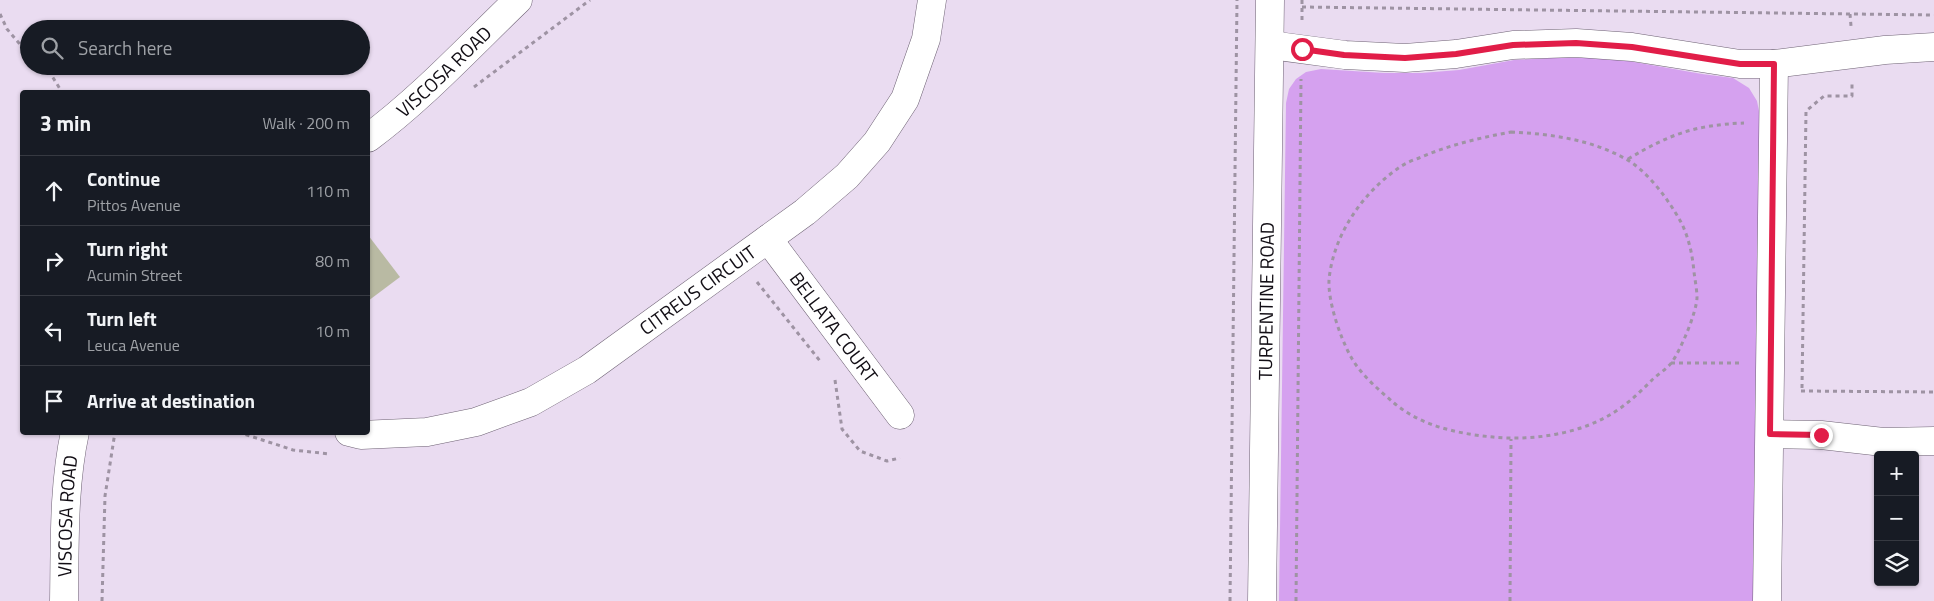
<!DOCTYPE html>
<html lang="en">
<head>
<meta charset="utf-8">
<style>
	:root { --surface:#171b24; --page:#242831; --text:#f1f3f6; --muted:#9ea1a6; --line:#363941 }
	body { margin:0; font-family:"Titillium Web",sans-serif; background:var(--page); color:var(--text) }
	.controls { position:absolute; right:15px; bottom:15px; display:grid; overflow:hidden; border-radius:5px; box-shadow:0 1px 4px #0004 }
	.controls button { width:45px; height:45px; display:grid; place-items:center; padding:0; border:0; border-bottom:1px solid var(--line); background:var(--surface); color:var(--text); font:25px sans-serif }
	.stop { position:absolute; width:15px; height:15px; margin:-11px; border:4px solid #e11d48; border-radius:50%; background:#fff }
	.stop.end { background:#e11d48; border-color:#fff; box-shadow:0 1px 5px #0008 }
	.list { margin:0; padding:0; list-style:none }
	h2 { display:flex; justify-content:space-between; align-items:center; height:65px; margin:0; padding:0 20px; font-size:21px }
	h2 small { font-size:16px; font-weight:400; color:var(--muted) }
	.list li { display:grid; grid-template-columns:32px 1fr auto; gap:15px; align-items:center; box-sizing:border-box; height:70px; padding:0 20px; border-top:1px solid var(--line) }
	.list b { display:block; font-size:19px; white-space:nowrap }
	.list p { margin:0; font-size:16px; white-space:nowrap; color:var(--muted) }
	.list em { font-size:16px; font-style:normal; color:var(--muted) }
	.icon { flex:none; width:28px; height:28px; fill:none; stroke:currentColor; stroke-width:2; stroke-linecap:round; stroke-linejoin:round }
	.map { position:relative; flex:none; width:1934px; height:601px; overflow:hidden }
	.search { position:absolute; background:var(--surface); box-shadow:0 1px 4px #0004; left:20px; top:20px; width:350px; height:55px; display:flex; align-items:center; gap:12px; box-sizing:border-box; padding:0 18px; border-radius:28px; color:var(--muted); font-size:19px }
	.panel { position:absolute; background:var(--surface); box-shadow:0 1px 4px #0004; left:20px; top:90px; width:350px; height:345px; border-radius:5px }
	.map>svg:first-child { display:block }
</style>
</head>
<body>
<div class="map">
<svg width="1934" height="601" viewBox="0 0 1934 601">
	<rect width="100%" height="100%" fill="#eadcf1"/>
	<path fill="#d5a1ef" d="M1566,57L1617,59L1702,74L1733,78L1749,88L1757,101L1760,116L1753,601H1279L1286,103L1289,89L1296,79L1306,72L1321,69L1384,73H1421L1459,70L1514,60Z"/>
	<path fill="#b9baa3" d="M368,235L400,277L368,301Z"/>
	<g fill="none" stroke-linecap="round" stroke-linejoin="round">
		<g stroke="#6e6274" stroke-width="29">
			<g id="street">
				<path d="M1270,45L1345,55L1405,58L1456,54L1513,45L1576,43L1632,47L1740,64H1774L1885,50L1934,47"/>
				<path id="s1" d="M368,138C422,98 469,47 518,0"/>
				<path id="s2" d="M768,239L900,415"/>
				<path id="s3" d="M349,432L361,435L427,432L476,422L531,402L587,370L805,212L847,176L877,142L905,99L926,39L932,0"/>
				<path d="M1770,434L1821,435L1883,442L1934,441"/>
				<path id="s4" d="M64,601C65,545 63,487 75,432"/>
				<path id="s5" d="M1262,601L1270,0"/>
				<path d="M1767,601L1774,64"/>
			</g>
		</g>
		<g stroke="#9e93a3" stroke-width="3" stroke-dasharray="4 4" stroke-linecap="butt">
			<path d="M1302,7L1934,15"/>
			<path d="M0,14L7,29L29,55"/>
			<path d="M1850,14L1851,26"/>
			<path d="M1302,20V0"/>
			<path d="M42,66L50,73L62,92"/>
			<path d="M474,87L590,0"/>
			<path d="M1511,132C1550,134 1589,139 1624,158C1644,168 1664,194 1675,212C1687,230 1692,250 1694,272C1695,280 1697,290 1697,298C1696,314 1681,349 1672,362C1667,369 1658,374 1652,380C1641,391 1630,402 1616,411C1582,434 1533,441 1493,437C1459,434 1421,426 1394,403C1379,390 1361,375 1351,357C1340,337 1328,302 1329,280C1333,235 1363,192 1400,167C1406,163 1413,160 1419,158C1449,145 1479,138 1511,132Z"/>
			<path d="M1628,159C1670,134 1695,125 1744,123"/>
			<path d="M757,282L820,361"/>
			<path d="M1671,363H1742"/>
			<path d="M835,380L842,429L860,451L887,461L900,458"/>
			<path d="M1802,388L1806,111L1824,96H1852V82"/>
			<path d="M1801,391L1934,392"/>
			<path d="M238,432L293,450L330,454"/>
			<path d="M102,601L105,496L115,432"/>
			<path d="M1230,601L1237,0"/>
			<path d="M1296,601L1301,79"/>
			<path d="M1510,601L1511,439"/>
		</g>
		<use href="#street" stroke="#fff" stroke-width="28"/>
	</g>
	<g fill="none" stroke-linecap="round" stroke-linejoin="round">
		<path stroke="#e11d48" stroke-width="6" d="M1302,49L1344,55L1405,58L1456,54L1513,45L1576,43L1632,47L1740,64H1774L1770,434L1821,435"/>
	</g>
	<g text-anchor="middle" stroke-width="4" stroke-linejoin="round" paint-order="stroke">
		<g font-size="19" fill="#110d14" stroke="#fff">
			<text dy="7" stroke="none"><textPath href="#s1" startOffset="101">VISCOSA ROAD</textPath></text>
			<text dy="7" stroke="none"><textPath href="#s3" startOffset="388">CITREUS CIRCUIT</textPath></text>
			<text dy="7" stroke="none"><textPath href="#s5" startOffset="300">TURPENTINE ROAD</textPath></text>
			<text dy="7" stroke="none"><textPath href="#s2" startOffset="110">BELLATA COURT</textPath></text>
			<text dy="7" stroke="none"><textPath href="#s4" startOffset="85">VISCOSA ROAD</textPath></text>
		</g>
	</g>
</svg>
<div class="controls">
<button>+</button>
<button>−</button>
<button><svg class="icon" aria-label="layers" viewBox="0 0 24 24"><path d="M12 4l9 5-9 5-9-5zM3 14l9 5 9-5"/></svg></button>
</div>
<div class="stop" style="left:1302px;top:49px"></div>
<div class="stop end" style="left:1821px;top:435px"></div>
<div class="search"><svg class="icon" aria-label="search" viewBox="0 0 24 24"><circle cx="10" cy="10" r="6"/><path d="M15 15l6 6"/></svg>Search here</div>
<section class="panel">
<h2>3 min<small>Walk · 200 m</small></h2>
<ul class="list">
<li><svg class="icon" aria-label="ahead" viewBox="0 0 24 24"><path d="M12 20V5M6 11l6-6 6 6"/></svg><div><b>Continue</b><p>Pittos Avenue</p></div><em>110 m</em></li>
<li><svg class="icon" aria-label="right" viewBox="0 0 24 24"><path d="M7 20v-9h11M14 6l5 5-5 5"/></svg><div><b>Turn right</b><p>Acumin Street</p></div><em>80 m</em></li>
<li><svg class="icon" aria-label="left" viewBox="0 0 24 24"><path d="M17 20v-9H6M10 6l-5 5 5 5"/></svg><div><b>Turn left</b><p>Leuca Avenue</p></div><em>10 m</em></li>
<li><svg class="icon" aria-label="arrive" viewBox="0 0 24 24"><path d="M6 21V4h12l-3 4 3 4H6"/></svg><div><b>Arrive at destination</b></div></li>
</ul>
</section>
</div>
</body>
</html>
